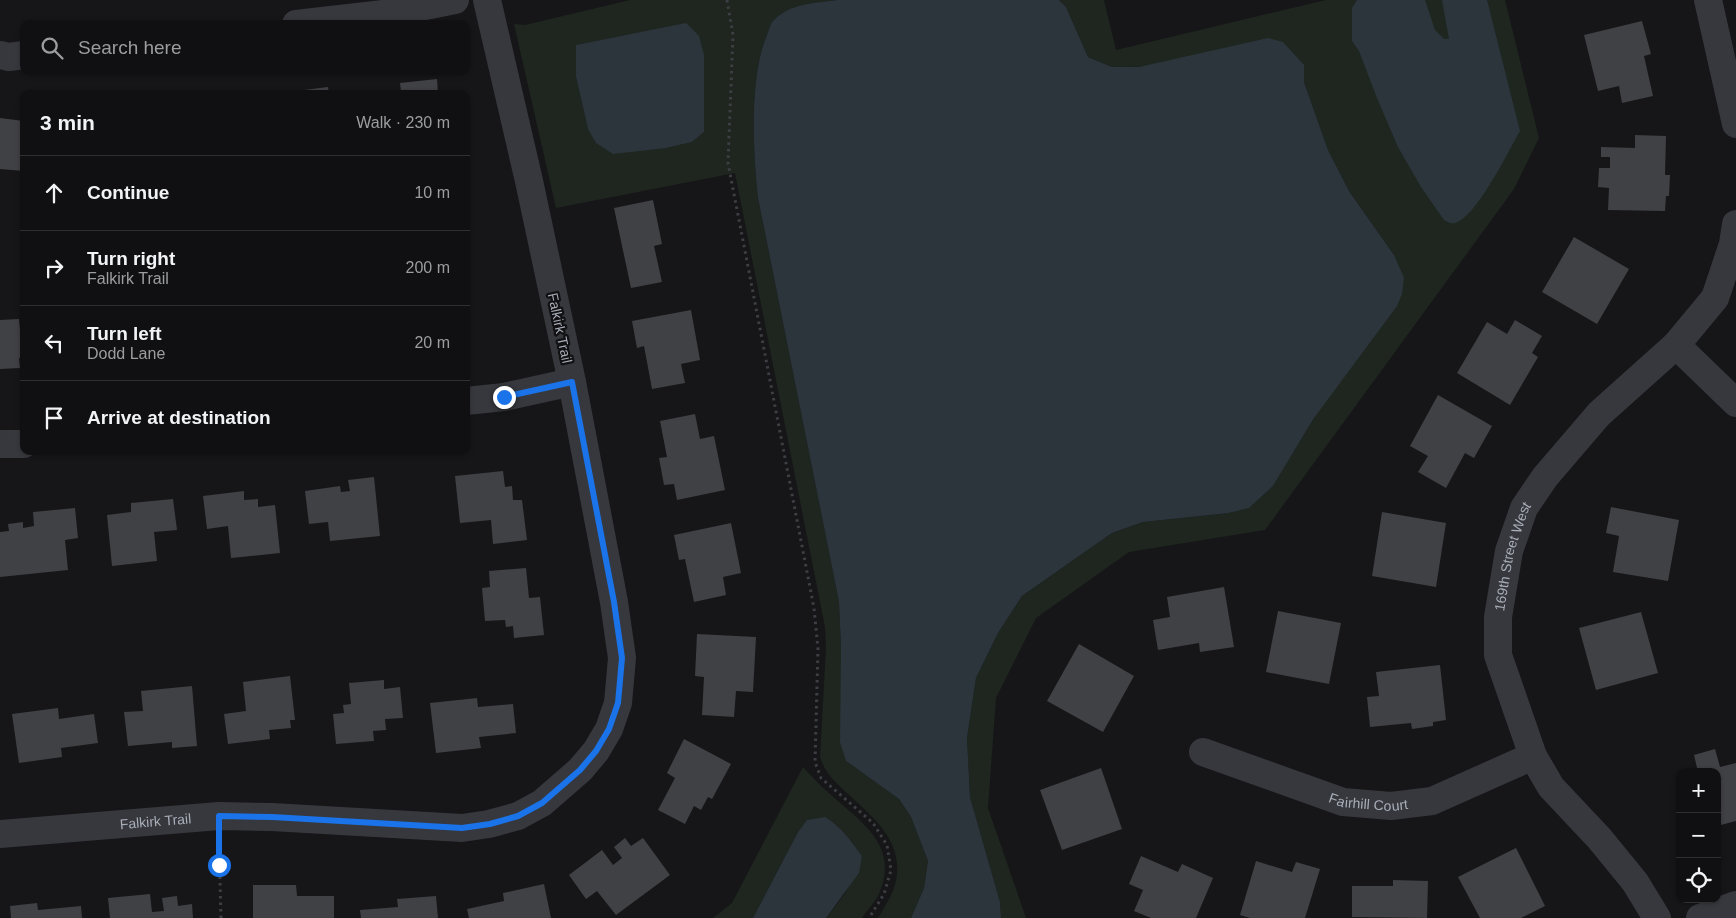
<!DOCTYPE html>
<html lang="en">
<head>
<meta charset="utf-8">
<style>
	:root { --surface:#101012; --page:#1e1e20; --text:#f1f3f6; --muted:#9c9d9f; --line:#303032 }
	body { margin:0; font-family:Helvetica,sans-serif; background:var(--page); color:var(--text) }
	.controls { position:absolute; right:15px; bottom:15px; display:grid; overflow:hidden; border-radius:10px; box-shadow:0 1px 4px #0004 }
	.controls button { width:45px; height:45px; display:grid; place-items:center; padding:0; border:0; border-bottom:1px solid var(--line); background:var(--surface); color:var(--text); font:25px sans-serif }
	.stop { position:absolute; width:15px; height:15px; margin:-11px; border:4px solid #1a73e8; border-radius:50%; background:#fff }
	.stop.end { background:#1a73e8; border-color:#fff; box-shadow:0 1px 5px #0008 }
	.list { margin:0; padding:0; list-style:none }
	h2 { display:flex; justify-content:space-between; align-items:center; height:65px; margin:0; padding:0 20px; font-size:21px }
	h2 small { font-size:16px; font-weight:400; color:var(--muted) }
	.list li { display:grid; grid-template-columns:32px 1fr auto; gap:15px; align-items:center; box-sizing:border-box; height:75px; padding:0 20px; border-top:1px solid var(--line) }
	.list b { display:block; font-size:19px; white-space:nowrap }
	.list p { margin:0; font-size:16px; white-space:nowrap; color:var(--muted) }
	.list em { font-size:16px; font-style:normal; color:var(--muted) }
	.icon { flex:none; width:28px; height:28px; fill:none; stroke:currentColor; stroke-width:2; stroke-linecap:round; stroke-linejoin:round }
	.map { position:relative; flex:none; width:1736px; height:918px; overflow:hidden }
	.search { position:absolute; background:var(--surface); box-shadow:0 1px 4px #0004; left:20px; top:20px; width:450px; height:55px; display:flex; align-items:center; gap:12px; box-sizing:border-box; padding:0 18px; border-radius:10px; color:var(--muted); font-size:19px }
	.panel { position:absolute; background:var(--surface); box-shadow:0 1px 4px #0004; left:20px; top:90px; width:450px; height:365px; border-radius:10px }
	.map>svg:first-child { display:block }
</style>
</head>
<body>
<div class="map">
<svg width="1736" height="918" viewBox="0 0 1736 918">
	<rect width="100%" height="100%" fill="#161618"/>
	<g fill="#1e261f" fill-rule="evenodd">
		<path d="M630,0H838C815,3 790,4 773,21C770,24 769,30 767,35C749,76 753,152 758,198L839,602L846,761L899,799L911,817L928,861L924,888L911,918H878C883,909 889,900 893,891C909,846 877,821 847,793C835,782 825,773 820,757L826,648L825,627L735,173L556,208L514,24L525,25ZM628,35L704,132L692,142L666,148L588,129L576,77V45Z"/>
		<path d="M1059,0H1104L1116,50L1326,0H1505L1539,138L1514,189L1265,530L1129,552L1036,618L996,698L988,808L1026,918H1001L1000,902L970,797L967,738L976,678L998,633L1022,596L1112,533L1143,522L1229,513L1249,508L1273,486L1314,418L1394,255L1349,191L1328,150L1304,82V65L1112,67L1088,57L1066,7Z"/>
		<path d="M803,767C812,776 820,786 830,794C862,823 901,846 878,896C874,903 867,911 862,918H826L846,892L862,857L852,842L837,825L808,820L798,832L753,918H713L732,903Z"/>
	</g>
	<g fill="#2c353c">
		<path d="M838,0H1059L1066,7L1088,57L1112,67H1139L1268,38L1283,42L1304,65V82L1328,150L1349,191L1394,255L1404,278L1402,294L1397,306L1314,418L1273,486L1249,508L1229,513L1143,522L1112,533L1022,596L998,633L976,678L967,738L970,797L1000,902L1001,918H911L924,888L928,861L911,817L899,799L846,761L840,742L841,648L839,602L758,198C753,152 749,76 767,35C769,30 770,24 773,21C790,3 815,3 838,0Z"/>
		<path d="M1357,0H1425L1435,30L1444,39H1449L1442,0H1487L1520,131C1509,150 1476,218 1455,223C1451,224 1448,222 1444,220L1421,187L1398,147L1377,98L1359,51L1352,41V8Z"/>
		<path d="M686,23L699,36L704,55V132L692,142L666,148L613,154L596,143L588,129L576,77V45Z"/>
		<path d="M825,817C842,827 851,841 862,856L859,873L826,918H753L798,832L807,820Z"/>
	</g>
	<g fill="#404145">
		<path d="M1642,21L1651,54L1644,56L1653,96L1622,103L1619,86L1598,91L1584,35Z"/>
		<path d="M437,79L438,94H396L401,92L400,83Z"/>
		<path d="M328,87L329,94H304V90Z"/>
		<path d="M0,118L24,121V171L0,169Z"/>
		<path d="M1635,135L1666,136L1665,175H1670L1669,196H1666L1665,211L1608,210L1609,188L1598,187L1599,168H1610V157H1601V147L1635,148Z"/>
		<path d="M653,200L662,244L654,246L662,282L631,288L614,208Z"/>
		<path d="M1574,237L1629,269L1597,324L1542,292Z"/>
		<path d="M466,285H468L470,315H466Z"/>
		<path d="M691,310L700,360L681,364L685,383L652,389L644,346L637,348L632,321Z"/>
		<path d="M19,319L20,330L24,329V358H19L20,368L0,369V320Z"/>
		<path d="M1515,320L1542,336L1532,353L1538,357L1510,405L1457,373L1487,322L1507,334Z"/>
		<path d="M1438,395L1492,426L1474,458L1465,453L1446,488L1418,472L1428,456L1410,446Z"/>
		<path d="M695,414L700,439L714,436L725,490L677,500L674,484L664,485L659,458L667,457L660,421Z"/>
		<path d="M503,471L505,487L512,486L513,500H522L527,540L493,544L491,520L460,523L455,476Z"/>
		<path d="M374,477L380,536L330,541L328,522L309,524L305,491L340,486L341,492L350,491L348,480Z"/>
		<path d="M244,491V500L258,499V507L275,505L280,553L231,558L228,526L207,529L203,496Z"/>
		<path d="M173,499L177,530L154,532L157,561L112,566L107,515L131,512V503Z"/>
		<path d="M1611,507L1679,520L1668,581L1613,572L1619,536L1606,533Z"/>
		<path d="M75,508L78,538L65,540L68,570L0,577V532L9,531L8,524L23,522V528L34,526L33,512Z"/>
		<path d="M1382,512L1446,523L1436,587L1372,576Z"/>
		<path d="M731,523L741,573L723,577L726,595L694,602L685,559L679,560L674,535Z"/>
		<path d="M526,568L529,598L540,597L544,635L514,638L513,626L506,627L505,620L485,621L482,588L490,587L489,571Z"/>
		<path d="M1224,587L1234,647L1200,652L1199,643L1158,650L1153,620L1170,617L1167,597Z"/>
		<path d="M1278,611L1341,623L1329,684L1266,672Z"/>
		<path d="M1641,612L1658,673L1596,690L1579,628Z"/>
		<path d="M697,634L756,637L753,692L736,691L734,717L702,715L704,677L695,676Z"/>
		<path d="M1079,644L1134,676L1103,732L1047,701Z"/>
		<path d="M1440,665L1446,720L1433,722V726L1412,729L1411,723L1370,727L1367,697L1379,696L1376,672Z"/>
		<path d="M290,676L295,720H290L291,728L269,730L270,739L228,744L224,714L246,711L243,682Z"/>
		<path d="M384,680V689L400,687L403,718L385,719L386,730L373,731L374,741L336,744L333,714L344,713L343,705L351,704L349,683Z"/>
		<path d="M192,686L197,746L172,748V742L128,746L124,712L143,711L141,691Z"/>
		<path d="M477,698L478,707L513,704L516,733L479,737L481,748L436,753L430,703Z"/>
		<path d="M58,708L59,719L94,714L98,743L61,748L62,757L19,763L12,714Z"/>
		<path d="M684,739L731,764L712,799L708,797L701,810L694,806L685,824L658,810L675,778L667,773Z"/>
		<path d="M1715,749L1720,767L1736,763V821L1717,826V772H1698L1694,755Z"/>
		<path d="M1101,768L1122,829L1062,850L1040,790Z"/>
		<path d="M625,838L631,846L643,838L670,875L616,915L597,891L586,899L569,875L602,850L613,865L622,858L614,847Z"/>
		<path d="M1516,848L1545,906L1521,918H1480L1458,877Z"/>
		<path d="M1141,856L1178,872L1182,864L1213,878L1196,918H1151L1134,911L1143,890L1129,884Z"/>
		<path d="M1256,861L1292,872L1296,862L1320,869L1305,918H1250L1240,915Z"/>
		<path d="M1393,880L1428,881L1427,918L1352,917V886H1393Z"/>
		<path d="M544,884L551,918H469L467,909L504,901L503,893Z"/>
		<path d="M253,885H296L297,896H334V918H253Z"/>
		<path d="M150,894L152,912L164,911L162,898L177,896L178,906L192,904L193,918H110L108,898Z"/>
		<path d="M436,896L438,918H361L360,910L398,907L397,899Z"/>
		<path d="M37,903L38,910L81,906L82,918H11L10,906Z"/>
	</g>
	<g fill="none" stroke-linecap="round" stroke-linejoin="round">
		<g stroke="#3d3f44" stroke-width="3" stroke-dasharray="2.5 4" stroke-linecap="butt">
			<path d="M727,0L733,35L728,163L814,608L818,649L815,762L821,778L873,823L887,845L891,870L884,894L869,918"/>
			<path d="M219,844L221,918"/>
		</g>
		<g stroke="#37383d" stroke-width="28">
			<path d="M1708,0L1736,124"/>
			<path d="M296,24L391,13L455,0"/>
			<path d="M0,55L9,57L24,55"/>
			<path d="M1676,345L1736,403"/>
			<path d="M466,401L504,397L572,382"/>
			<path d="M0,444H24"/>
			<path id="s1" d="M1203,752L1343,802L1391,806L1432,801L1533,756"/>
			<path id="s2" d="M0,834L219,816L272,817L462,828L489,824L518,816L542,803L580,770L596,751L609,729L618,703L622,658L614,602L572,382L529,181L487,0"/>
			<path id="s3" d="M1657,918L1635,882L1599,838L1551,787L1533,756L1498,655V617L1509,551L1524,508L1545,477L1599,414L1676,345L1715,298L1733,244L1736,224"/>
			<path d="M1700,918L1736,905"/>
		</g>
	</g>
	<g fill="none" stroke-linecap="round" stroke-linejoin="round">
		<path stroke="#1a73e8" stroke-width="6" d="M219,865V816L272,817L462,828L490,824L518,816L542,803L580,770L596,751L609,729L618,703L622,658L614,602L572,382L504,397"/>
	</g>
	<g text-anchor="middle" stroke-width="4.5" stroke-linejoin="round" paint-order="stroke">
		<g font-size="14" fill="#a8adb8" stroke="#111113">
			<text transform="translate(560 328) rotate(78)" y="5">Falkirk Trail</text>
			<text dy="5" stroke="none"><textPath href="#s3" startOffset="412">169th Street West</textPath></text>
			<text dy="5" stroke="none"><textPath href="#s1" startOffset="174">Fairhill Court</textPath></text>
			<text dy="5" stroke="none"><textPath href="#s2" startOffset="156">Falkirk Trail</textPath></text>
		</g>
	</g>
</svg>
<div class="controls">
<button>+</button>
<button>−</button>
<button><svg class="icon" aria-label="locate" viewBox="0 0 24 24"><circle cx="12" cy="12" r="6"/><path d="M12 2v4M12 18v4M2 12h4M18 12h4"/></svg></button>
</div>
<div class="stop" style="left:219px;top:865px"></div>
<div class="stop end" style="left:504px;top:397px"></div>
<div class="search"><svg class="icon" aria-label="search" viewBox="0 0 24 24"><circle cx="10" cy="10" r="6"/><path d="M15 15l6 6"/></svg>Search here</div>
<section class="panel">
<h2>3 min<small>Walk · 230 m</small></h2>
<ul class="list">
<li><svg class="icon" aria-label="ahead" viewBox="0 0 24 24"><path d="M12 20V5M6 11l6-6 6 6"/></svg><div><b>Continue</b></div><em>10 m</em></li>
<li><svg class="icon" aria-label="right" viewBox="0 0 24 24"><path d="M7 20v-9h11M14 6l5 5-5 5"/></svg><div><b>Turn right</b><p>Falkirk Trail</p></div><em>200 m</em></li>
<li><svg class="icon" aria-label="left" viewBox="0 0 24 24"><path d="M17 20v-9H6M10 6l-5 5 5 5"/></svg><div><b>Turn left</b><p>Dodd Lane</p></div><em>20 m</em></li>
<li><svg class="icon" aria-label="arrive" viewBox="0 0 24 24"><path d="M6 21V4h12l-3 4 3 4H6"/></svg><div><b>Arrive at destination</b></div></li>
</ul>
</section>
</div>
</body>
</html>
